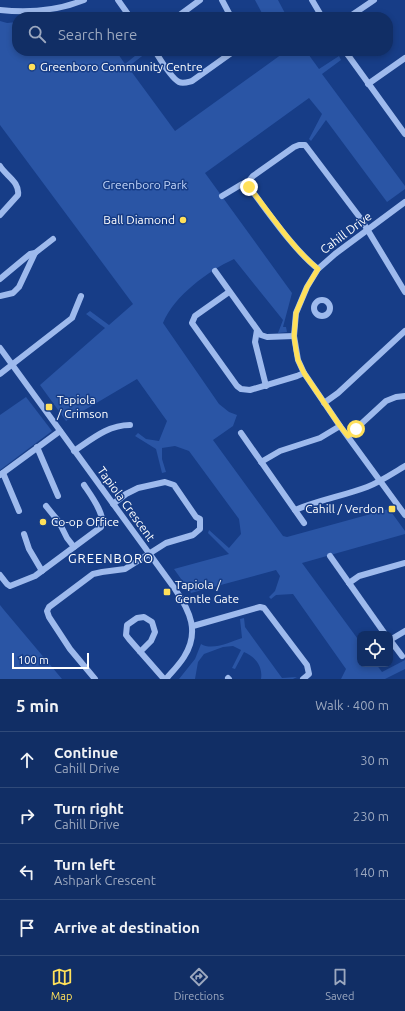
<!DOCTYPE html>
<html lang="en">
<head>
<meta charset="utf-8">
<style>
	:root { --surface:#112e65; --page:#1e3a6e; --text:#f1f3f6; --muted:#9ca8bf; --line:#304a79; --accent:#ffe05a }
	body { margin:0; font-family:Ubuntu,sans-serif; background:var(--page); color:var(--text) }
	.controls { position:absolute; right:12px; bottom:12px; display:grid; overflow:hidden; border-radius:8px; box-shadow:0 2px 6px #0003 }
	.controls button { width:36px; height:36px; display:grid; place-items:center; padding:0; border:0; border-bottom:1px solid var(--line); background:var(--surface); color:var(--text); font:20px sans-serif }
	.scale { position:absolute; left:12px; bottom:10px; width:77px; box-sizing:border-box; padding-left:4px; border:2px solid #fff; border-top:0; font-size:11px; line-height:14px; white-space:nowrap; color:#fff; -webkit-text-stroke:3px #173d87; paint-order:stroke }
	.stop { position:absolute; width:12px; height:12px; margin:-9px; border:3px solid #ffe05a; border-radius:50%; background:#fff }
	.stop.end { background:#ffe05a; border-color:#fff; box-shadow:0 1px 4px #0008 }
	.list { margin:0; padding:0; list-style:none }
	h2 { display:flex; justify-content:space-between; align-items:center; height:52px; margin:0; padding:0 16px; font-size:17px }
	h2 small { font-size:13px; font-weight:400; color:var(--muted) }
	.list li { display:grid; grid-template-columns:26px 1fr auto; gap:12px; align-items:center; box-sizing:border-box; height:56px; padding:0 16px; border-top:1px solid var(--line) }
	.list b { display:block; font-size:15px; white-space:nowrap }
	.list p { margin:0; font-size:13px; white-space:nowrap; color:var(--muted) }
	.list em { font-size:13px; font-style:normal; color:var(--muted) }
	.icon { flex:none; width:22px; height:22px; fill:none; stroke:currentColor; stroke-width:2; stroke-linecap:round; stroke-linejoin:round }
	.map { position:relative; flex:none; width:405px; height:679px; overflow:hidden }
	.search { position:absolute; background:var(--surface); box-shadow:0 2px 6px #0003; left:12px; right:12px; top:12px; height:44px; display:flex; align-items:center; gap:10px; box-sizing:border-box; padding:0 14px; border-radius:16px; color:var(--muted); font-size:15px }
	.sheet { height:276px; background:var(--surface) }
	nav { display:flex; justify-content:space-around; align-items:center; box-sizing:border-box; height:56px; border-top:1px solid var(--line); background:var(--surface); font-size:11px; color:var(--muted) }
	nav a { display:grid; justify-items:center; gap:2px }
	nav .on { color:var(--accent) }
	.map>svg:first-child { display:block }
</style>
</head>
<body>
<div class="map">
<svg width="405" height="679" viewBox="0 0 405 679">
	<rect width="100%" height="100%" fill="#173d87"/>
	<g fill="#2a55a5">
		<path d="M255,0H278L287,17H264Z"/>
		<path d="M0,21L7,23L17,22V51H116L125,64L141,51H144L146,53L128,67L175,131L282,54L281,51H306L319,69L339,56L341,60L322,74L405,186V189L387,202L326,120L311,141L309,139L322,114L309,98L205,173L292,293L283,327H286L287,332L278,333L283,320L234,259C208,271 174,296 163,323L219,404L229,412L237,415L233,426L213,440L283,536L287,537L389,509L405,531V534L302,563L360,642V664H376L382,672L405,660V669L385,679H341L346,669L293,594L276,595L271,599L269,597L275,591L280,576L276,570L191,593L174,569L229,554L208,533L209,530L229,548L241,534L239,519L189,451L175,446L162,448V459L166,472L162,473L156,449L135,436L138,433L146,439L159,441L167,421L137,379L66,421L40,385L105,328L86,314L90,311L109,325L133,304L0,125Z"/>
		<path d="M26,397L52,431L0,470V415Z"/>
		<path d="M0,605L4,610L62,679H0Z"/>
		<path d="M244,618L245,627L282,678L297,677L293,679H261C263,667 256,657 244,652L235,669L232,668L241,650L233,646L223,647L204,654L198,662L195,679H179L195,659L201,644C212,651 230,642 242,638L240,619Z"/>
	</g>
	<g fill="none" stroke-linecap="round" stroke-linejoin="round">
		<g stroke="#9ebaed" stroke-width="6">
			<path d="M118,0L130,17"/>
			<path d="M222,0L231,17"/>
			<path d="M312,0L322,17"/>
			<path d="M0,10C28,13 57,11 84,0"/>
			<path d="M177,17L200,0"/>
			<path d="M349,17L374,0"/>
			<path d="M155,51C160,59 171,78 179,82C183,84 188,82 192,81L234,51"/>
			<path d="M345,51L405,134"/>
			<path d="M368,84L405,58"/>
			<path d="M0,166C6,176 20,182 18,195L0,215"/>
			<path d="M248,182L249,187C269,213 293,249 318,269"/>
			<path d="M222,196L242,184L248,182L253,176L294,147L299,145H305L361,219L405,292"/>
			<path d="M405,202L335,254L318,269L307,287L296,313L294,336L298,360L304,373L340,426L405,515"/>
			<path d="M215,271L261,335L267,337L294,336"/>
			<path d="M0,279L30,254L35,253L53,239"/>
			<path d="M229,292L195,316L192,323L237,386L241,389L250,390L297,376L304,373"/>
			<path d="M0,296L13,293L19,287L35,253"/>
			<circle cx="322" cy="308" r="8"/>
			<path d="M257,330L255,342L266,386"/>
			<path d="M0,348L175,589C190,611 200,632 184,657C179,665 172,672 166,679"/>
			<path d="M0,374L72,318L81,296"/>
			<path d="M324,403L338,393L405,331"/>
			<path d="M241,433L304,523"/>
			<path d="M348,436L386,401L396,397L405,396"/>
			<path d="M37,447L58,496"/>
			<path d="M74,451C92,439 108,425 130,425"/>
			<path d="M261,462L280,451L320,438L340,426"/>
			<path d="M3,473L19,511"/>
			<path d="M0,475L60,431"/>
			<path d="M46,506L59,522L67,538L74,547"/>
			<path d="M295,510C319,500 343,496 367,487C380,482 393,473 405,466"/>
			<path d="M24,534L29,549L42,571"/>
			<path d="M330,556L385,634"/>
			<path d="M0,575L7,584L10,586L35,576L101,527C107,516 90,494 84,485"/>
			<path d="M349,583L359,576L405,563"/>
			<path d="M193,626L260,607L264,608L307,665L309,674L303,679"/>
			<path d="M390,640L402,656"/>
			<path d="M390,640L405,631"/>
			<path d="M140,652L151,641L155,632L152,622L144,617L137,618L127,625L126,635L129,639L164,679"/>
			<path d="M228,678L229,679"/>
			<path d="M95,679L70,649L49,617L47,611L49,607L93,574L102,572L125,569L166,543L193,535L200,529V519L196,517L174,485L165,482L138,488L126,494L113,504"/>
		</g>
	</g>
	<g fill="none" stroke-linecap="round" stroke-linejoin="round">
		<path stroke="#ffe05a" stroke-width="5" d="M249,187C270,213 292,248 318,269L307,287L296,313L294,336L296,350L298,360L304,373L340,426L348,436L356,429"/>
	</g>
	<g fill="#ffe05a" stroke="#173d87" stroke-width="1.5">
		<circle cx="32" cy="67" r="4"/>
		<circle cx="183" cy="220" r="4"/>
		<rect x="45" y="403" width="8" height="8" rx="2"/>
		<rect x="388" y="505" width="8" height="8" rx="2"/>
		<circle cx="43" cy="522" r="4"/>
		<rect x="163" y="588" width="8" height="8" rx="2"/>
	</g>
	<g text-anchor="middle" stroke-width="3" stroke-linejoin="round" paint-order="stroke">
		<g font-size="12" fill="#fff" stroke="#173d87" text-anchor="start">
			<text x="40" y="71">Greenboro Community Centre</text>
			<text x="175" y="224" text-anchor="end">Ball Diamond</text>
			<text x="57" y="404">Tapiola<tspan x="57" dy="14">/ Crimson</tspan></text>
			<text x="384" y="513" text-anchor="end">Cahill / Verdon</text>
			<text x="51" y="526">Co-op Office</text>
			<text x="175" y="589">Tapiola /<tspan x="175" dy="14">Gentle Gate</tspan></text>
		</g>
		<g font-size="12" fill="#c4d7fa" stroke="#173d87">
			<text x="145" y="189">Greenboro Park</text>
		</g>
		<g font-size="12" fill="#fff" stroke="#173d87">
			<text transform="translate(346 233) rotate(-37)" y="4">Cahill Drive</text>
			<text transform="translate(126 504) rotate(54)" y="4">Tapiola Crescent</text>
		</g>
		<g font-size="13" letter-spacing="1" fill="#fff" stroke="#173d87">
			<text x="111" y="563">GREENBORO</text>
		</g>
	</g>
</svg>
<div class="controls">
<button><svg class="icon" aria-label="locate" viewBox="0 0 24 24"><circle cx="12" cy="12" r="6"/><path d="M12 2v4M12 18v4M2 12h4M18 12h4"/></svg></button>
</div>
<div class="scale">100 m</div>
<div class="stop" style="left:356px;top:429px"></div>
<div class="stop end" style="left:249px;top:187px"></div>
<div class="search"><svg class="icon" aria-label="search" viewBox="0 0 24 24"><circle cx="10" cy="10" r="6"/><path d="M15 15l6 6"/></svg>Search here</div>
</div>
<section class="sheet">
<h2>5 min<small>Walk · 400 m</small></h2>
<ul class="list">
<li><svg class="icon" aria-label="ahead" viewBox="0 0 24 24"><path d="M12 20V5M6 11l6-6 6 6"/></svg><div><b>Continue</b><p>Cahill Drive</p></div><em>30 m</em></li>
<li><svg class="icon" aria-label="right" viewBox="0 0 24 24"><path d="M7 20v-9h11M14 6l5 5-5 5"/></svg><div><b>Turn right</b><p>Cahill Drive</p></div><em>230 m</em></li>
<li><svg class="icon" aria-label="left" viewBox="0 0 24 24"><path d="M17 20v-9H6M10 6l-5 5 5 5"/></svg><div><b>Turn left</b><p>Ashpark Crescent</p></div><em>140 m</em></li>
<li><svg class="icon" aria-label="arrive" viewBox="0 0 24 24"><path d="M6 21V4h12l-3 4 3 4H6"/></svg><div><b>Arrive at destination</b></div></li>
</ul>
</section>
<nav>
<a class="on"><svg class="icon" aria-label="map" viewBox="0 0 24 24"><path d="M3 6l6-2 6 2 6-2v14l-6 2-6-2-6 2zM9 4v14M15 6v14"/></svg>Map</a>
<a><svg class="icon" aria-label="directions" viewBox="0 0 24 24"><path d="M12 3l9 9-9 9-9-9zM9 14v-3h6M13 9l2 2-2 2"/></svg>Directions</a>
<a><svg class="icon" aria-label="saved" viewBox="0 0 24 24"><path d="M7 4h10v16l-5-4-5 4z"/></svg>Saved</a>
</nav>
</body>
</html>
